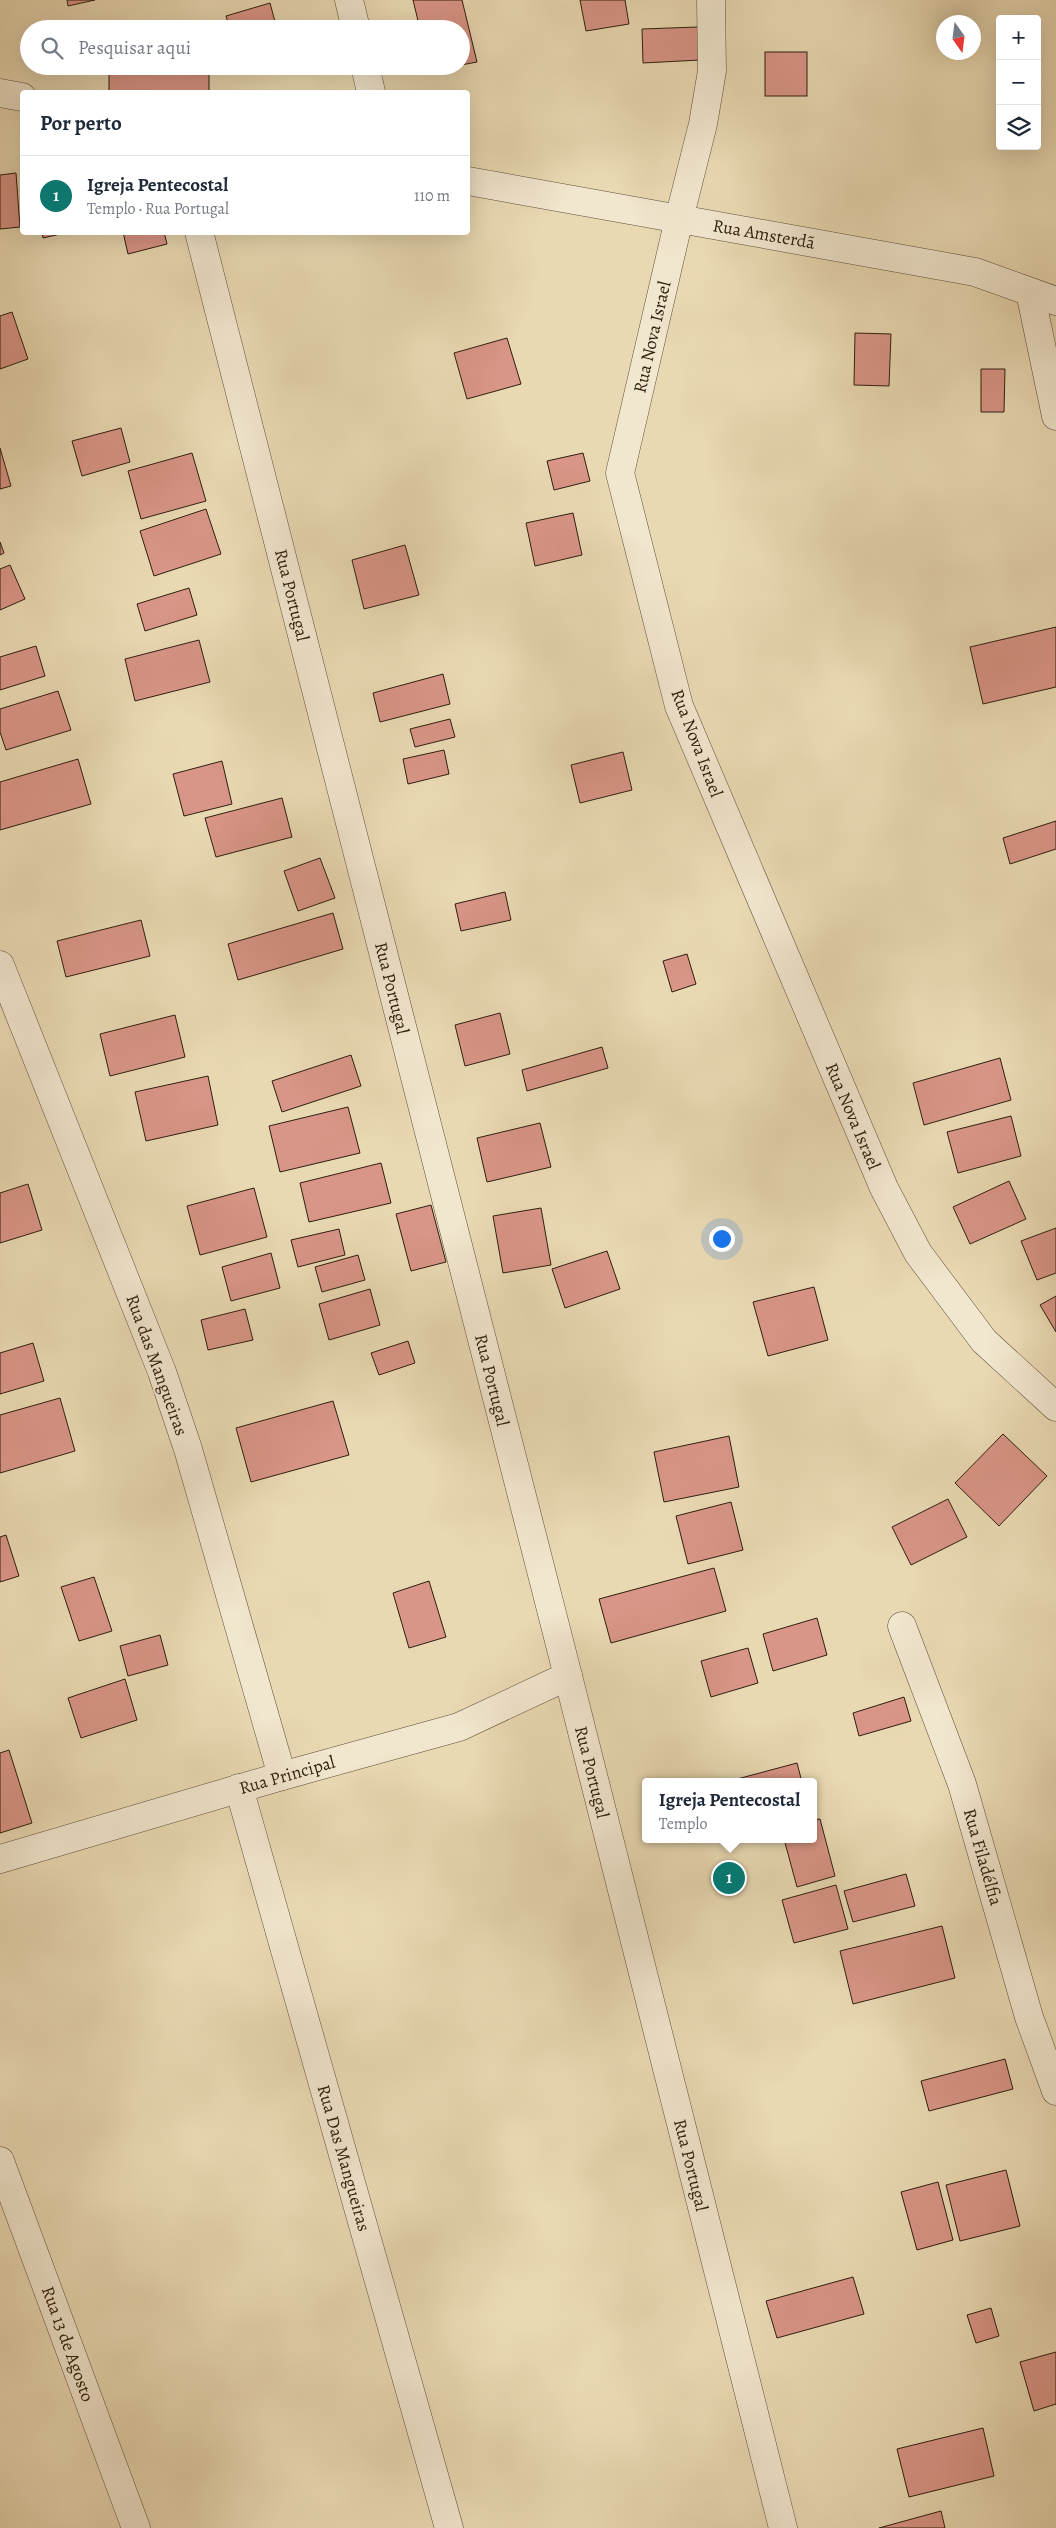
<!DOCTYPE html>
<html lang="pt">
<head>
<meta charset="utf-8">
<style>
	:root { --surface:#fff; --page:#f6f6f7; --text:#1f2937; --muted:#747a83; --line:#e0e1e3; --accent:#0f766e }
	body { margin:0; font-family:Alegreya,serif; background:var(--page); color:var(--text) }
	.controls { position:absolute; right:15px; top:15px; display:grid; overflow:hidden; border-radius:5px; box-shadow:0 5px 20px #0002 }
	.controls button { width:45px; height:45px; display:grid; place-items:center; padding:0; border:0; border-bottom:1px solid var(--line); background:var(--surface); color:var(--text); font:25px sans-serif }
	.compass { position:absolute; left:936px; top:15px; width:45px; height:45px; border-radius:50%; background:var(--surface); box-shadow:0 5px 20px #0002; rotate:166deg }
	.you { position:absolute; left:721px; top:1238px; width:18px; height:18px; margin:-12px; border:4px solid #fff; border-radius:50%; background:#1a73e8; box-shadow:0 0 0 8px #1a73e833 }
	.badge { display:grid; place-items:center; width:32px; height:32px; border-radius:50%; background:var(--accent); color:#fff; font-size:16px; font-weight:700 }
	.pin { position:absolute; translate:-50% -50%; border:2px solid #fff; box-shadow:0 1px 5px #0006 }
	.popup { position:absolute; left:642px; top:1778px; width:175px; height:65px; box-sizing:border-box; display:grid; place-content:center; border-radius:5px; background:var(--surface); filter:drop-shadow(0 1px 4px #0005); font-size:16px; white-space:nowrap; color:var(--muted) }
	.popup b { font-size:19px; color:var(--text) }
	.popup::after { content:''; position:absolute; left:50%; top:100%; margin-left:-10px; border:10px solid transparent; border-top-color:var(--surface) }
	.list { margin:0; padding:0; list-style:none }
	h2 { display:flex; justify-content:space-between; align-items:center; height:65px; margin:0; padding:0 20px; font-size:21px }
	h2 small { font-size:16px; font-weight:400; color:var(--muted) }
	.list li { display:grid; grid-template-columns:32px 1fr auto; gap:15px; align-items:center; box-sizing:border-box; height:80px; padding:0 20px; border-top:1px solid var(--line) }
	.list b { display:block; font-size:19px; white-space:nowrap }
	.list p { margin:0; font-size:16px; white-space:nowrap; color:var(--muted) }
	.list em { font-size:16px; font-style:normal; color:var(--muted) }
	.icon { flex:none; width:28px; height:28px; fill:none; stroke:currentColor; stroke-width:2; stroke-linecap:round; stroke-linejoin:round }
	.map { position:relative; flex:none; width:1056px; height:2528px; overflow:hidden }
	.search { position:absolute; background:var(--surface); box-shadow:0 5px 20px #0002; left:20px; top:20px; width:450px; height:55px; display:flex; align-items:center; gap:12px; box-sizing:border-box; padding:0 18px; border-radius:28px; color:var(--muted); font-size:19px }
	.panel { position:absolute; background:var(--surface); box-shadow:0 5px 20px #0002; left:20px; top:90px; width:450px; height:145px; border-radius:5px }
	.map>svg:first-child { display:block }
</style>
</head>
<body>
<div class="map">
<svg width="1056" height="2528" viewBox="0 0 1056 2528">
	<rect width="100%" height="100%" fill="#e9d9b3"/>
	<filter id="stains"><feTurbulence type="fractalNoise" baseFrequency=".004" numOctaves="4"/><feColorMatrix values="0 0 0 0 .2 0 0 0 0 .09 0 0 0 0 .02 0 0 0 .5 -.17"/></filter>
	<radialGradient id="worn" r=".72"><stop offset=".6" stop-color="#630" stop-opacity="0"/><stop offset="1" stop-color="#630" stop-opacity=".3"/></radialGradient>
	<g fill="#d99587" stroke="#2d1e0e">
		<path d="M67,0H95L68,6Z"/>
		<path d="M413,0H462L477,62L461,65V29H420Z"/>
		<path d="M580,0H625L629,24L586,31Z"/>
		<path d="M270,3L277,29H230L226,16Z"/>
		<path d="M698,27L700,60L643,63L642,29Z"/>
		<rect x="765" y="52" width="42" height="44"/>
		<rect x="109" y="66" width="100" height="26"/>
		<path d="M429,66H458L430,73Z"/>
		<path d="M16,173L20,227L0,229V175Z"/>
		<path d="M42,232H69L43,238Z"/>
		<path d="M123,232H164L167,244L128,254Z"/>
		<path d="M12,312L28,359L0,369V316Z"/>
		<path d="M855,333L891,334L889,386L854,385Z"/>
		<path d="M507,338L521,384L467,399L454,353Z"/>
		<path d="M981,369H1005L1004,412H981Z"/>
		<path d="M121,428L130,462L82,476L72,441Z"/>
		<path d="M0,448L11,486L0,489Z"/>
		<path d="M192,453L206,501L141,519L128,471Z"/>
		<path d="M583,453L590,481L554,490L547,461Z"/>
		<path d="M206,509L221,554L154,576L140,531Z"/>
		<path d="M573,513L582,555L535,566L526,523Z"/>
		<path d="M0,542L4,553L0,555Z"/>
		<path d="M405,545L419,595L364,609L352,560Z"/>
		<path d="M10,565L25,599L0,610V569Z"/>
		<path d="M189,588L197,615L145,631L137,604Z"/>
		<path d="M1056,627V687L983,704L970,647Z"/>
		<path d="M199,640L210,682L135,701L125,659Z"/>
		<path d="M36,646L45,676L0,690V657Z"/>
		<path d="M443,674L450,704L380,722L373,693Z"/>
		<path d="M58,691L71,730L6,750L0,732V709Z"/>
		<path d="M450,719L455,737L415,747L410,729Z"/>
		<path d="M444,750L449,774L408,784L403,759Z"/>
		<path d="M623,752L632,790L580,803L571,765Z"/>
		<path d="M78,759L91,804L0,830V782Z"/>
		<path d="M222,761L232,804L184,816L173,774Z"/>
		<path d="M282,798L292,837L216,857L205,818Z"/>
		<path d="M1056,821V849L1010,864L1003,838Z"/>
		<path d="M320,858L335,898L298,911L284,871Z"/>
		<path d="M505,892L511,920L461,931L455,904Z"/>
		<path d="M333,913L343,949L238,980L228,944Z"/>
		<path d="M141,920L150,956L66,977L57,941Z"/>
		<path d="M687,954L696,984L672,992L663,961Z"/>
		<path d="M500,1013L510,1054L465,1066L455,1025Z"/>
		<path d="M175,1015L185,1057L110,1076L100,1034Z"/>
		<path d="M602,1047L608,1068L527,1091L522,1070Z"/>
		<path d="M351,1055L361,1086L282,1112L272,1081Z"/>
		<path d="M1000,1058L1011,1100L924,1125L913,1083Z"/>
		<path d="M208,1076L218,1125L146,1141L135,1092Z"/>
		<path d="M348,1107L360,1153L280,1172L269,1126Z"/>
		<path d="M1011,1116L1021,1156L958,1173L947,1132Z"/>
		<path d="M540,1123L551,1167L487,1182L477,1138Z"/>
		<path d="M381,1163L391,1203L309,1222L300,1183Z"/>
		<path d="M1009,1181L1026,1219L970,1244L953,1207Z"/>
		<path d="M28,1184L42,1230L0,1243V1193Z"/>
		<path d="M254,1188L267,1237L200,1255L187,1206Z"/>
		<path d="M431,1205L446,1262L411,1271L396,1214Z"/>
		<path d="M541,1208L551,1265L503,1273L493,1216Z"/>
		<path d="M1056,1228V1273L1037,1280L1021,1241Z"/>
		<path d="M339,1229L345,1255L298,1267L291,1240Z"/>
		<path d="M607,1251L620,1289L565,1308L552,1269Z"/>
		<path d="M271,1253L280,1288L231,1301L222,1267Z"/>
		<path d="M358,1255L365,1280L322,1292L315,1267Z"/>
		<path d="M814,1287L828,1340L768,1356L753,1302Z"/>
		<path d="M370,1289L380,1325L329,1340L319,1304Z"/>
		<path d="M1056,1296V1332L1040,1305Z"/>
		<path d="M245,1309L253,1340L208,1350L201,1320Z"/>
		<path d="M408,1341L415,1363L379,1375L371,1353Z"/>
		<path d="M33,1343L44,1381L0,1394V1353Z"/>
		<path d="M60,1398L75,1451L0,1473V1415Z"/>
		<path d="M333,1401L349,1455L251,1482L236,1428Z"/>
		<path d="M1003,1434L1047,1476L999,1526L955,1483Z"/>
		<path d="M729,1436L739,1487L664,1502L654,1452Z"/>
		<path d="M948,1499L967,1537L911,1565L892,1527Z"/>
		<path d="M731,1502L743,1550L688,1564L676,1516Z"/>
		<path d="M6,1535L19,1576L0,1582V1537Z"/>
		<path d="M714,1568L726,1611L611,1643L599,1599Z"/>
		<path d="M94,1577L112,1631L79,1641L61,1587Z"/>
		<path d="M429,1581L446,1637L409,1648L393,1593Z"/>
		<path d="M817,1618L827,1655L773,1671L763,1634Z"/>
		<path d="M160,1635L168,1665L128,1676L120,1646Z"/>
		<path d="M748,1648L758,1683L711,1697L701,1661Z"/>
		<path d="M125,1679L137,1720L81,1738L68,1698Z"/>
		<path d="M904,1697L911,1721L859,1736L853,1713Z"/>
		<path d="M9,1750L32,1823L0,1833V1753Z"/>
		<path d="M797,1763L802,1782H726Z"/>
		<path d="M820,1819L835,1876L797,1887L784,1839H813V1820Z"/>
		<path d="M906,1874L915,1906L853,1922L844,1891Z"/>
		<path d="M836,1885L848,1929L794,1943L782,1900Z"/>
		<path d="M942,1926L955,1978L853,2004L840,1951Z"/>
		<path d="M1005,2059L1013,2089L929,2111L921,2081Z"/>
		<path d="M1006,2170L1020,2226L960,2241L946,2185Z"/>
		<path d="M938,2182L953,2240L917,2250L901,2192Z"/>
		<path d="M853,2277L864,2314L777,2338L766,2301Z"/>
		<path d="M991,2308L999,2336L976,2343L967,2315Z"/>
		<path d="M1056,2352V2404L1034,2411L1020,2362Z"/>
		<path d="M983,2428L994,2476L909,2497L897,2449Z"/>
		<path d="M941,2511L945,2528H879Z"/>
	</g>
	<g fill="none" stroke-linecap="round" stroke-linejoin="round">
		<g stroke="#5c4d37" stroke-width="29">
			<g id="street">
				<path d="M349,0L356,29"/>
				<path d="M711,0L712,71L703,124L679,219L620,473L679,706L884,1188L918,1253L984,1341L1056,1407"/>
				<path d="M365,66L371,92"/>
				<path d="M0,93L22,97"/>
				<path d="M468,181L975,272L1056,301"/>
				<path d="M199,232L568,1676L783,2528"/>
				<path d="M1030,292L1056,416"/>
				<path d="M0,965L162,1372L188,1449L282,1776"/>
				<path d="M902,1626L962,1784L1029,2017L1056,2091"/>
				<path d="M239,1788L449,2528"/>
				<path d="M0,1859L282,1776L459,1727L568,1676"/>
				<path d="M0,2161L136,2528"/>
			</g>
		</g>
		<use href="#street" stroke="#f1e6ce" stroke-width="28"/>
	</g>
	<g text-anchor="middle" stroke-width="4" stroke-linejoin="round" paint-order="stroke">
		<g font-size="18" fill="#2d1e0e" stroke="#f1e6ce">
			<text transform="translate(764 234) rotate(10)" y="6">Rua Amsterdã</text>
			<text transform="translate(652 337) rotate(-77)" y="6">Rua Nova Israel</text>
			<text transform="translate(292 595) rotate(76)" y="6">Rua Portugal</text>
			<text transform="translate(697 743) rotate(69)" y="6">Rua Nova Israel</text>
			<text transform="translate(392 988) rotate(76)" y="6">Rua Portugal</text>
			<text transform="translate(853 1116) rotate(67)" y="6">Rua Nova Israel</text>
			<text transform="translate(157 1365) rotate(70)" y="6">Rua das Mangueiras</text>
			<text transform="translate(492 1380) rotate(76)" y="6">Rua Portugal</text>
			<text transform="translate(592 1772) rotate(76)" y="6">Rua Portugal</text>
			<text transform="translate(287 1775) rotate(-16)" y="6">Rua Principal</text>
			<text transform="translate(983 1857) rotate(74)" y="6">Rua Filadélfia</text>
			<text transform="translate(344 2158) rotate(74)" y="6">Rua Das Mangueiras</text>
			<text transform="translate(691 2165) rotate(76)" y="6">Rua Portugal</text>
			<text transform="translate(68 2344) rotate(70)" y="6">Rua 13 de Agosto</text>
		</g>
	</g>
	<rect width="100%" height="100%" filter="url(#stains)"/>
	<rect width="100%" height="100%" fill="url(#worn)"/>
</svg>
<div class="controls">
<button>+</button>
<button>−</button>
<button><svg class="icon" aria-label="layers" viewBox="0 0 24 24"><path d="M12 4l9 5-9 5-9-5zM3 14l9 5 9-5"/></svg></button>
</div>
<svg class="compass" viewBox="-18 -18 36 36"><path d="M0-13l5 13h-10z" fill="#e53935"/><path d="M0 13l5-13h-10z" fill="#747a83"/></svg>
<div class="you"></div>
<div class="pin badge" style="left:729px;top:1878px">1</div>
<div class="popup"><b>Igreja Pentecostal</b>Templo</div>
<div class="search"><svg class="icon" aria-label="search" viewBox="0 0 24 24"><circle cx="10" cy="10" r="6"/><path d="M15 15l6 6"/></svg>Pesquisar aqui</div>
<section class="panel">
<h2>Por perto<small></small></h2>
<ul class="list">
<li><span class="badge">1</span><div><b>Igreja Pentecostal</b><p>Templo · Rua Portugal</p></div><em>110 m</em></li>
</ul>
</section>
</div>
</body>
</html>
